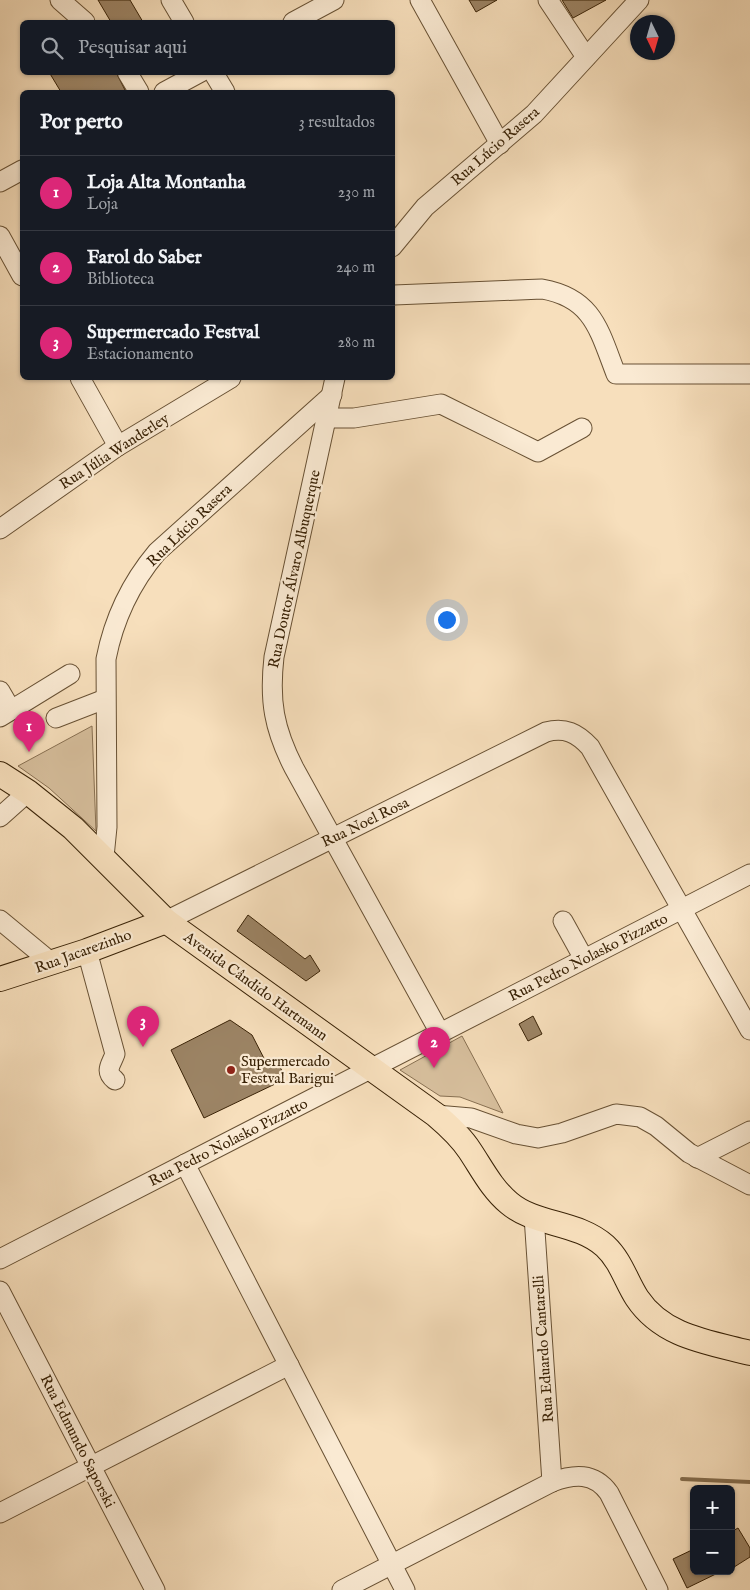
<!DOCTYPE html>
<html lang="pt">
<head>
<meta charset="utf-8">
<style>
	:root { --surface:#171b24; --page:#242831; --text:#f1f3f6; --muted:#9ea1a6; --line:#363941; --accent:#db2777 }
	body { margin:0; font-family:"IM FELL English",serif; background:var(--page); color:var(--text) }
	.controls { position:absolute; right:15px; bottom:15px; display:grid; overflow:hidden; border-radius:8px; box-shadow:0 1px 4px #0004 }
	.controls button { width:45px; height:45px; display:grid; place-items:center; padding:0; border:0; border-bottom:1px solid var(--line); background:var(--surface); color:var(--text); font:25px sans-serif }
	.compass { position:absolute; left:630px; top:15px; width:45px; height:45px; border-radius:50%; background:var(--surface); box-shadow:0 1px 4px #0004; rotate:175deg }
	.you { position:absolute; left:446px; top:619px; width:18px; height:18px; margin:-12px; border:4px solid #fff; border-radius:50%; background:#1a73e8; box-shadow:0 0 0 8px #1a73e833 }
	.badge { display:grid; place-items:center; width:32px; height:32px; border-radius:50%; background:var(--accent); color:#fff; font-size:16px; font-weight:700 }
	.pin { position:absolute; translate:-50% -41px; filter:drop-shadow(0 1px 2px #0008) }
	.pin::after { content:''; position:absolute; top:26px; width:18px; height:15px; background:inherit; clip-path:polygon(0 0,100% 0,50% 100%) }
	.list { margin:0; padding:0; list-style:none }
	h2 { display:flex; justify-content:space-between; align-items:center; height:65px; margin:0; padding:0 20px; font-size:21px }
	h2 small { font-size:16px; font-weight:400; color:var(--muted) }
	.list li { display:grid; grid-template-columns:32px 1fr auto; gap:15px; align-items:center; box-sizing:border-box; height:75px; padding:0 20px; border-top:1px solid var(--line) }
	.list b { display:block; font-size:19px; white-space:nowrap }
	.list p { margin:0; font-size:16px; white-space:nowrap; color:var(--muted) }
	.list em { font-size:16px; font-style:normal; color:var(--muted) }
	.icon { flex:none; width:28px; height:28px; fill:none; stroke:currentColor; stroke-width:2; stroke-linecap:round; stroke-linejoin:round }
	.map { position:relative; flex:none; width:750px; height:1590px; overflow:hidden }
	.search { position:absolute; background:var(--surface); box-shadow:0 1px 4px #0004; left:20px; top:20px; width:375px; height:55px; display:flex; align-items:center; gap:12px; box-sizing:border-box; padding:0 18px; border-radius:8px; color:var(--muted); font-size:19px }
	.panel { position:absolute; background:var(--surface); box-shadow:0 1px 4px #0004; left:20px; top:90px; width:375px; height:290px; border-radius:8px }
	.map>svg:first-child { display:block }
</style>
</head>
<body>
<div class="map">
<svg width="750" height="1590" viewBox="0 0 750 1590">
	<rect width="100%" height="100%" fill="#f7dfbc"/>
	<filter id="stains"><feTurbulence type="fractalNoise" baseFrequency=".004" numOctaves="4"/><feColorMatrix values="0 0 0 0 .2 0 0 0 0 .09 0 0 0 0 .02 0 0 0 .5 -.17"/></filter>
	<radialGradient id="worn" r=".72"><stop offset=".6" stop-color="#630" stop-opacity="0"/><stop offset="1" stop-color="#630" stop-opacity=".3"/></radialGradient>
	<g fill="#d7bf9d" stroke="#887052">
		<path d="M92,726L96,831L49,788L18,766Z"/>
		<path d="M462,1036L503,1113L460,1097L440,1096L400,1070Z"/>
	</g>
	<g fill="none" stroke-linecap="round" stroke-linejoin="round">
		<path stroke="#846d4e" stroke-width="4" d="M682,1479L750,1482"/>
	</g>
	<g fill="#9c8465" stroke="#392206">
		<path d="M98,0H130L143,22H111Z"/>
		<path d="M469,0H497L476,12Z"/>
		<path d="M562,0H606L573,18Z"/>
		<path d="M49,72H116L126,92H61Z"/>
		<path d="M248,915L305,959L310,955L320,971L306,981L237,931Z"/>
		<path d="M533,1016L542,1034L528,1041L519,1024Z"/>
		<path d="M230,1020L252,1035L269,1068L278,1063L283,1073L273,1078L275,1084L204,1118L171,1050Z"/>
		<path d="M738,1528L750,1548V1557L731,1569V1532Z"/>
		<path d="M694,1549V1571H722L687,1588L673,1559Z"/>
	</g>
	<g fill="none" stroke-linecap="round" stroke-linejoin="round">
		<g stroke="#685134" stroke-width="21">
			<g id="minor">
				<path d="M60,0L85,22"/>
				<path d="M171,0L184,22"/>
				<path d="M420,0L500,144"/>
				<path d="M548,0L586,57"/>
				<path d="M293,22L334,0"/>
				<path d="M127,72L139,92"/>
				<path d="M213,72L225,92"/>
				<path d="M164,92L201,72"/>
				<path d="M0,182L22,170"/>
				<path d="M0,236L22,276"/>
				<path d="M392,247L425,207L534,114L639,0"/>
				<path d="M394,295L542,289C593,298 599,330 616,374H750"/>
				<path d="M80,378L118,446"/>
				<path d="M335,378L274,657C269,701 274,729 294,768L440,1033"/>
				<path d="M327,418H354L441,404L538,452L582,428"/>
				<path d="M0,529L118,446L231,378"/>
				<path d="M0,691L11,710"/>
				<path d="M0,717L70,674"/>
				<path d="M56,718L105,699"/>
				<path d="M0,817L28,792"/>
				<path d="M104,857L107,827L106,659C114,618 131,583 157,552L332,395"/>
				<path d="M0,920L52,963"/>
				<path d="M166,921L546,732C565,727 577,733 590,747L750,1030"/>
				<path d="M563,921L584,959"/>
				<path d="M87,951L115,1054C111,1065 104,1071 115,1080"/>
				<path d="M436,1115L471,1118L516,1134L538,1138L562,1133L616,1114L640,1117L656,1126L689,1153L750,1185"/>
				<path d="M697,1158L750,1131"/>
				<path d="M185,1164L405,1590"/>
				<path d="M534,1216L552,1482"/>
				<path d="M0,1259L750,874"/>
				<path d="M0,1291L155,1590"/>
				<path d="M0,1513L289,1365"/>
				<path d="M342,1590L552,1482C574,1474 594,1472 609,1493L658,1590"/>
			</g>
		</g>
		<g stroke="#392206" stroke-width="26">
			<g id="major">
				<path d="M0,774L28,792L73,828L166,921L436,1115C449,1126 461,1137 470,1151C482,1169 492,1189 509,1203C536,1226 577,1221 605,1246C621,1261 626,1281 637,1298C663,1337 708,1342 750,1353"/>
				<path d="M0,979L87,951L166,921"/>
			</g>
		</g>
		<use href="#minor" stroke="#faead3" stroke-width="19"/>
		<use href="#major" stroke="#f7dfbc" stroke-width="24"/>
	</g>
	<circle fill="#8f2418" stroke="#faead3" stroke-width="2" cx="231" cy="1070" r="5"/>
	<g text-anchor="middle" stroke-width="4.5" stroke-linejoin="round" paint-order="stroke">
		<g font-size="15" fill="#392206" stroke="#faead3">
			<text transform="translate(495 146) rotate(-41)" y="5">Rua Lúcio Rasera</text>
			<text transform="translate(114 451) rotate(-33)" y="5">Rua Júlia Wanderley</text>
			<text transform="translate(189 525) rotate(-44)" y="5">Rua Lúcio Rasera</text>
			<text transform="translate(294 569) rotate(-78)" y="5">Rua Doutor Álvaro Albuquerque</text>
			<text transform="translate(365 822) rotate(-26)" y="5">Rua Noel Rosa</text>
			<text transform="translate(83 951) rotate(-20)" y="5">Rua Jacarezinho</text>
			<text transform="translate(588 957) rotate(-27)" y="5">Rua Pedro Nolasko Pizzatto</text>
			<text transform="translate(256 986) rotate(36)" y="5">Avenida Cândido Hartmann</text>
			<text transform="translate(228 1142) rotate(-27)" y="5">Rua Pedro Nolasko Pizzatto</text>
			<text transform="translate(543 1349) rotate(-94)" y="5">Rua Eduardo Cantarelli</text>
			<text transform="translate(78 1441) rotate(63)" y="5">Rua Edmundo Saporski</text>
		</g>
		<g font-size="15" fill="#392206" stroke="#faead3" text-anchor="start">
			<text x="241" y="1066">Supermercado<tspan x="241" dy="17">Festval Barigui</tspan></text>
		</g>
	</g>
	<rect width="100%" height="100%" filter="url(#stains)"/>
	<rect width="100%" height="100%" fill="url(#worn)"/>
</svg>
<div class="controls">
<button>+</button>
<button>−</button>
</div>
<svg class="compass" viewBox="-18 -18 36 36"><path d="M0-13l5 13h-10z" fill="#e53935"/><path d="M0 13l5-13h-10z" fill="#9ea1a6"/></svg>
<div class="you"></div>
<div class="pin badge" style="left:29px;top:752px">1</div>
<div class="pin badge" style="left:434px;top:1068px">2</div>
<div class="pin badge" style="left:143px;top:1047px">3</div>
<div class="search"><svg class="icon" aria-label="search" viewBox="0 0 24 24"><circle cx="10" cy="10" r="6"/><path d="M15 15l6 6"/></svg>Pesquisar aqui</div>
<section class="panel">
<h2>Por perto<small>3 resultados</small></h2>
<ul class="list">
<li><span class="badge">1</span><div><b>Loja Alta Montanha</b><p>Loja</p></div><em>230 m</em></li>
<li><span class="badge">2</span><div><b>Farol do Saber</b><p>Biblioteca</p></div><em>240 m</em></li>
<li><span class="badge">3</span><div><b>Supermercado Festval</b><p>Estacionamento</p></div><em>280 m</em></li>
</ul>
</section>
</div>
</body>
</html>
